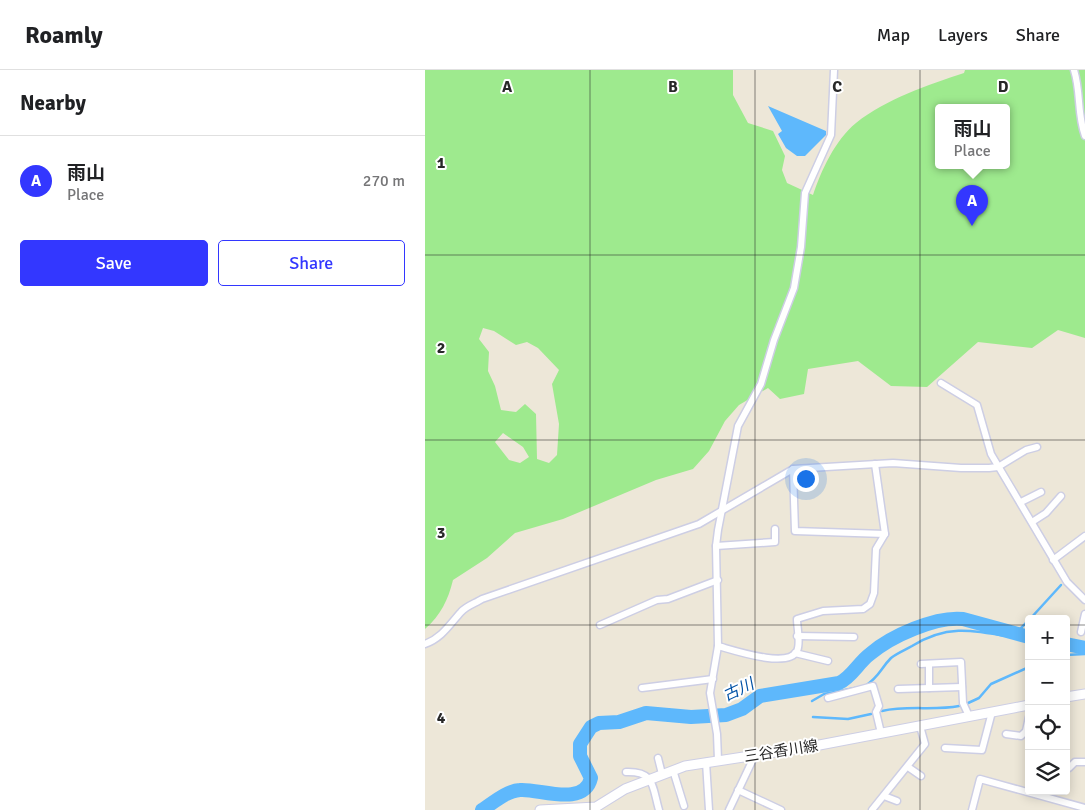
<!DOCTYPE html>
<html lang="en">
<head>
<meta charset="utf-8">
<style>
	:root { --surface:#fff; --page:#f6f6f6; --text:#202124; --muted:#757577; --line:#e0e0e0; --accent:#3337ff }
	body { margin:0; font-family:Signika,"Noto Sans JP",sans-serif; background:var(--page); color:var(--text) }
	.controls { position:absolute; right:15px; bottom:15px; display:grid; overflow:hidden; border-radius:5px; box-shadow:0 2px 12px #0003 }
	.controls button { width:45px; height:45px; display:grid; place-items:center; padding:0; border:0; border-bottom:1px solid var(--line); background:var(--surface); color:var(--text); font:25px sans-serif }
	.you { position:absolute; left:380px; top:408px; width:18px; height:18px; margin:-12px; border:4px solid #fff; border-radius:50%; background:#1a73e8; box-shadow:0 0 0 8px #1a73e833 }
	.badge { display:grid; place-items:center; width:32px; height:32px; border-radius:50%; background:var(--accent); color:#fff; font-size:16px; font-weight:700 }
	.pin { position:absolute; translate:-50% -41px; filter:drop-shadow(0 1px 2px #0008) }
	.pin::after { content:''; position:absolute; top:26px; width:18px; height:15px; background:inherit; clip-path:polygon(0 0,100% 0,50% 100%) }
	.popup { position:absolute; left:510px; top:34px; width:75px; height:65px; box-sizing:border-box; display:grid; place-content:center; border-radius:5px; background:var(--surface); filter:drop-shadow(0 1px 4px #0005); font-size:16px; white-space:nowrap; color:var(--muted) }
	.popup b { font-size:19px; color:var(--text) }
	.popup::after { content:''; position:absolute; left:50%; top:100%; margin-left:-10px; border:10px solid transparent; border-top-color:var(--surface) }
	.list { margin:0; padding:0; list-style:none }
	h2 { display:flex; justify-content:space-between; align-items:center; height:65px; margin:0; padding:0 20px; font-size:21px }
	h2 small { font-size:16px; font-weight:400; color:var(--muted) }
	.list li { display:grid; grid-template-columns:32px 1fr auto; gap:15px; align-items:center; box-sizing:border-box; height:90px; padding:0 20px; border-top:1px solid var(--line) }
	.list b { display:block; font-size:19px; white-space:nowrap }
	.list p { margin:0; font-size:16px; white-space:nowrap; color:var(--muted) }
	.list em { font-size:16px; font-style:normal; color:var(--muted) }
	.actions { display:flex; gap:10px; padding:15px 20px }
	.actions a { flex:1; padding:11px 0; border:1px solid var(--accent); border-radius:5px; text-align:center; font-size:18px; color:var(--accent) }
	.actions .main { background:var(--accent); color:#fff }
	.icon { flex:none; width:28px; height:28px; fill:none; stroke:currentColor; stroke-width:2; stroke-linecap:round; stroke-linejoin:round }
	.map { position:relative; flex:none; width:660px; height:740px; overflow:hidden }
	header { display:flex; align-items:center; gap:30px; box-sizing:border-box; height:70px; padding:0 25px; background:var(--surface); border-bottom:1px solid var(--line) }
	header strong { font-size:24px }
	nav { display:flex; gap:28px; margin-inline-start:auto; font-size:18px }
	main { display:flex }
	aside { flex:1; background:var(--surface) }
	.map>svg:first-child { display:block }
</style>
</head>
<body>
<header>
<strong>Roamly</strong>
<nav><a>Map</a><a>Layers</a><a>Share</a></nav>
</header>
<main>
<aside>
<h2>Nearby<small></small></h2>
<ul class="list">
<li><span class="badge">A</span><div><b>雨山</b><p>Place</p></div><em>270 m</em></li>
</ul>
<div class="actions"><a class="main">Save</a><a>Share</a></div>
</aside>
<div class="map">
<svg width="660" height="740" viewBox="0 0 660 740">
	<rect width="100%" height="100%" fill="#ede7d8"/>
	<path fill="#9eea8e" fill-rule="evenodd" d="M0,0H308V25L323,53L348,61L360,86L357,100L362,113L388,125C396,101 410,70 431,53C461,29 503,15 539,3L540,0H660V268L633,260L607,278L553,272L502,317L466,316L433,291L383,299L379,324L355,329L343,318L314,335L300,351L284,381L268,399L231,410L138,449L90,463L62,488L28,510C23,530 16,545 0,559ZM513,37H581V95H513ZM58,258L69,261L91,275L102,272L113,278L134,300L127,314L134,354L132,385L124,393L112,389L111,344L100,334L91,342L76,340L70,316L63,301L64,282L54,269ZM78,363L98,377L104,387L95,393L84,390L70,372Z"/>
	<path fill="#5eb8fc" d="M343,36L401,61V65L380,86H372L361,78L353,64L357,61Z"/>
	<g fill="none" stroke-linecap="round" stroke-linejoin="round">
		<g stroke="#5eb8fc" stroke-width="2.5">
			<path d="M605,549L636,515"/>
			<path d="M641,585L660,584"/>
			<path d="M440,616C455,606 455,599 466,588C472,583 480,580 487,576C522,554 548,560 587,567L604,550"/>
			<path d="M387,631L399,624L430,618"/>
			<path d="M541,634L554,628L566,614L604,597"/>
			<path d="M457,641C483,635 509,641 534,636"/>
			<path d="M388,647L423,649L446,644"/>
		</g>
		<g stroke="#5eb8fc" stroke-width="14">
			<path d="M641,574L660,578"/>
			<path d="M57,740C68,733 81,721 95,720C113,718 159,738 166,708L155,686V674L166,657L174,653L194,652L221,643L266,647L301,645L317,639L335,626L414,613C427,607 433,593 445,584C466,566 511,546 538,549L604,567"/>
		</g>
		<g stroke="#cdcee4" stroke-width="9">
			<g id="street">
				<path d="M649,0C656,22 652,44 660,66"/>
				<path d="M516,313L552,335L566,384L642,512L660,530"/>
				<path d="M368,399L370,461L460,464"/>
				<path d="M596,432L616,422"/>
				<path d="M607,452L621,443L636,426"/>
				<path d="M291,476L350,472V459"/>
				<path d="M628,490L660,466"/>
				<path d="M175,555L232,530L243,529L293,510"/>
				<path d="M656,562L660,544"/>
				<path d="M372,566L429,567"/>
				<path d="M0,574C17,568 25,554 36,542C41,536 51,533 57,529L274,454L368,399L468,393L536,398H564L573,397L601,380L612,377"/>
				<path d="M293,576C308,580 363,599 372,581C376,573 372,558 372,549L398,541L438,539L445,534L449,523L451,479L460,464L450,394"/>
				<path d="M370,583L403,591"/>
				<path d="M496,594L536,592L538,633L544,646"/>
				<path d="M504,594V618"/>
				<path d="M217,618L288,609"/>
				<path d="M473,619L537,617"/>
				<path d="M403,628L448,616L454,636L451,642L456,663"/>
				<path d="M581,664L596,666L601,661L604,647"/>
				<path d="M520,678L557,680L567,642"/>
				<path d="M233,688L237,704"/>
				<path d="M293,690L292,664L285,623L293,576L291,476L293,460L313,356L336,314L349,270L369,218L376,177L380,123L406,65L409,0"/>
				<path d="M281,692L284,740"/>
				<path d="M483,697L496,706"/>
				<path d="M644,698L650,692H660"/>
				<path d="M248,700L259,736"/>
				<path d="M201,702C230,701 227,716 234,740"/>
				<path d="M313,720L356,740"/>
				<path d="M459,726L472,731"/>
				<path d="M304,740L330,685"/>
				<path d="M447,740L500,674L495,656"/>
				<path d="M547,740L555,709L660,738"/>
			</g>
		</g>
		<g stroke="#cdcee4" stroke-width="11">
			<g id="secondary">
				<path d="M641,627L660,624"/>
				<path d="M115,740L171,737L200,719L260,696L384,677L604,635"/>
			</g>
		</g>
		<use href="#street" stroke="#fff" stroke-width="6"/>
		<use href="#secondary" stroke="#fff" stroke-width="9"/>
	</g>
	<path fill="none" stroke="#282828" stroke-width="1" stroke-opacity="0.55" d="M165,0V740M330,0V740M495,0V740M0,185H660M0,370H660M0,555H604M641,555H660"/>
	<g text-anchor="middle" stroke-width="4" stroke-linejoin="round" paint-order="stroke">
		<g font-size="15" fill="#282828" stroke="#fff">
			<text transform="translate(356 681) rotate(-9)" y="5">三谷香川線</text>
		</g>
		<g font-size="16" font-style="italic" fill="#0051a5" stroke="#fff">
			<text transform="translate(313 619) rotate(-25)" y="6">古川</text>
		</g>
	</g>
	<g font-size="16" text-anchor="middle" font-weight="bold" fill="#282828" stroke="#fff" stroke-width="4" stroke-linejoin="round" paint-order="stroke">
		<text x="82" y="22">A</text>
		<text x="248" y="22">B</text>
		<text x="412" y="22">C</text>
		<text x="578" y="22">D</text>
		<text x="16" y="98">1</text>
		<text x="16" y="283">2</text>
		<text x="16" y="468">3</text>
		<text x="16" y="653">4</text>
	</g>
</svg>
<div class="controls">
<button>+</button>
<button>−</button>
<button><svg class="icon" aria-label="locate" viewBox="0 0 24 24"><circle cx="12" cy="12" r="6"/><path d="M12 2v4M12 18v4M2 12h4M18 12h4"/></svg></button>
<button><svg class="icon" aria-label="layers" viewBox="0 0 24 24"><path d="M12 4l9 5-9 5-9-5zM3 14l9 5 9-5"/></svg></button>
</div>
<div class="you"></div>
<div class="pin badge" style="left:547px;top:156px">A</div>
<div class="popup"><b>雨山</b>Place</div>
</div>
</main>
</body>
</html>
